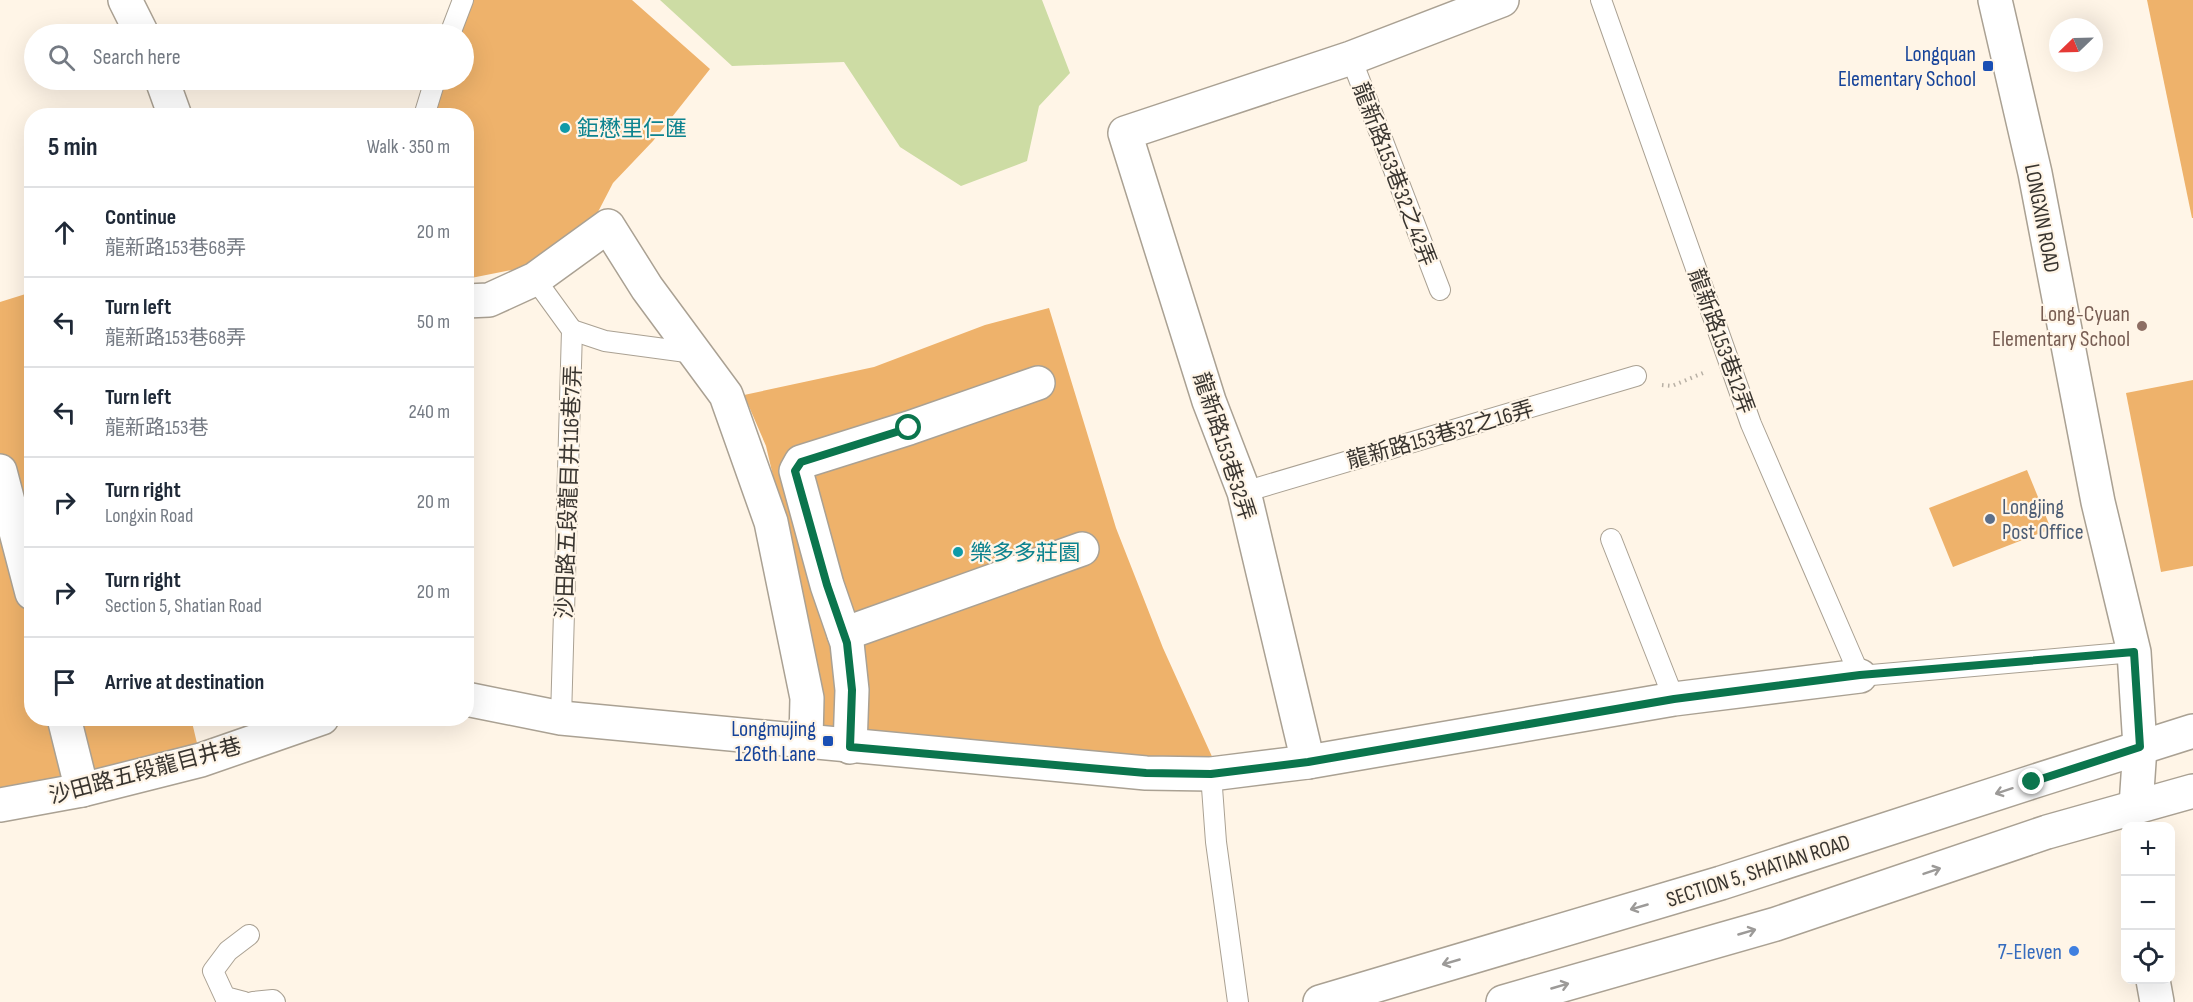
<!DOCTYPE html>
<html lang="en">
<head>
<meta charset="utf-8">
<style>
	:root { --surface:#fff; --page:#f6f6f7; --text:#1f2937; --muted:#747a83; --line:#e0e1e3 }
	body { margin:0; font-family:"Sofia Sans Condensed","Noto Sans TC",sans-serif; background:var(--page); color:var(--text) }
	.controls { position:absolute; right:18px; bottom:18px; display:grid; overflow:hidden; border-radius:12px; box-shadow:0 6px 24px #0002 }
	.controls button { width:54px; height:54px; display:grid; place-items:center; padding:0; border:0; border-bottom:2px solid var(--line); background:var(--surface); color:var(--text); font:30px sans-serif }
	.compass { position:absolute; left:2049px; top:18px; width:54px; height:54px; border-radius:50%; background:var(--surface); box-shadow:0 6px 24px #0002; rotate:247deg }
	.stop { position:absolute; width:18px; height:18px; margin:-14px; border:4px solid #0b754d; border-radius:50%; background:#fff }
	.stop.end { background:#0b754d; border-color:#fff; box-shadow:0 2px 6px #0008 }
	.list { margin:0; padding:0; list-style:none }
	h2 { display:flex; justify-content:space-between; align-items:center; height:78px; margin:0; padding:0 24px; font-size:26px }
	h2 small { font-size:20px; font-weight:400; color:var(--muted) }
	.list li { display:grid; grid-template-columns:39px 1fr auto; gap:18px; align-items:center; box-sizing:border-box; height:90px; padding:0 24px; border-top:2px solid var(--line) }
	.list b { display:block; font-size:22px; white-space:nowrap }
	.list p { margin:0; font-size:20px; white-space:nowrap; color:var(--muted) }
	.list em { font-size:20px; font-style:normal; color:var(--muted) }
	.icon { flex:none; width:33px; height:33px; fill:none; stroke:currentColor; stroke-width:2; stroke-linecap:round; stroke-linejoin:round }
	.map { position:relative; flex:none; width:2193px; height:1002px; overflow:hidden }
	.search { position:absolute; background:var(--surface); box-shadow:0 6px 24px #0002; left:24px; top:24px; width:450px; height:66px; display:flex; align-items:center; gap:15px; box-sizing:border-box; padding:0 21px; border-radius:33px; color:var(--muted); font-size:22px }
	.panel { position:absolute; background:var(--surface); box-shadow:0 6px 24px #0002; left:24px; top:108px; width:450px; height:618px; border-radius:24px }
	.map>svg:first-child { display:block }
</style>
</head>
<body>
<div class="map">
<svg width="2193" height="1002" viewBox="0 0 2193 1002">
	<rect width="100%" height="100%" fill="#fff5e7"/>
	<path fill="#cddca4" d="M660,0H1042L1070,73L1039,106L1027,161L961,186L900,147L844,62L732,66Z"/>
	<g fill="#eeb26b">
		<path d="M472,0H632L710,69L653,141L613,183L586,235L527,267L466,279V116H435L445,80H464V34H458Z"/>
		<path d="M2147,0H2193V218H2192Z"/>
		<path d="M32,292V718H191L201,760L0,805V302Z"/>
		<path d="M1049,308L1116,528L1163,648L1214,761L1022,759L819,724L814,651L766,446L744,395L874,367L985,325Z"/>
		<path d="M2193,380V566L2161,572L2126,393Z"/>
		<path d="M2027,470L2051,529L1953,567L1929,508Z"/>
	</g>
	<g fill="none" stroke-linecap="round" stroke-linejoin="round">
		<g stroke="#aaa193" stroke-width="22">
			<g id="service">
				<path d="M1601,0L1751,424L1860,676L2134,652"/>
				<path d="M450,34L463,0"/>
				<path d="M1351,58L1440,290"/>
				<path d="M424,116L435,80"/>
				<path d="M535,279L572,330L561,718"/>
				<path d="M572,330L605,341L694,353"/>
				<path d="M1244,492L1636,376"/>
				<path d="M1611,539L1674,699"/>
				<path d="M1211,774L1216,842L1238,1002"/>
				<path d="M244,1002L225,997L213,971L228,951L249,935"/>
				<path d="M253,1002L273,1000L275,1002"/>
			</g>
		</g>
		<g stroke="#aaa193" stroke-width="36">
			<g id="minor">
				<path d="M125,0L142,34"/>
				<path d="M162,80L175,116"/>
				<path d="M466,301L489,300L535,279L608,226L647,288L726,395L771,522L807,698L806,740"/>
				<path d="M0,471L32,593"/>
				<path d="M844,634L1082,549"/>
				<path d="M466,699L561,718L1146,773L1211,774L1308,762L1674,699L1860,676"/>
				<path d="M64,718L82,790"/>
				<path d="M850,747L852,690L847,643L827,585L796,471L801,462L909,428L1038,383"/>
				<path d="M1308,762L1244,492L1209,401L1125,133L1351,58L1502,0"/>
				<path d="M0,805L82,790L201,760L322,718"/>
				<path d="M2153,980L2157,1002"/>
			</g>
		</g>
		<g stroke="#aaa193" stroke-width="36">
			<g id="tertiary">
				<path d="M1995,0L2035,173L2098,502L2134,652L2140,747L2136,806"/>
				<path d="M1320,1002L1721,883L2032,782L2193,731"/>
				<path d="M1503,1002L1776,924L2047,832L2193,791"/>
			</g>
		</g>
		<path stroke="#b8b0a5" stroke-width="4" stroke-dasharray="1.5 4.5" stroke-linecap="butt" d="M1662,385L1672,386L1703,373"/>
		<use href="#service" stroke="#fff" stroke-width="20"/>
		<use href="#minor" stroke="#fff" stroke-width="33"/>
		<use href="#tertiary" stroke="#fff" stroke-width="33"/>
	</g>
	<defs><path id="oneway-shaft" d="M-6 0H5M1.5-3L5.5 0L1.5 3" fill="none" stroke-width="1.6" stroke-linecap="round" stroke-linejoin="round" transform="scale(1.5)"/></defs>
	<g stroke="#9c9a98">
		<use href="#oneway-shaft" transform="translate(2004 791) rotate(162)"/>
		<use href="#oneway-shaft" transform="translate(1932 871) rotate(-19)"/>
		<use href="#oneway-shaft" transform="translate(1639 907) rotate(164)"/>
		<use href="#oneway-shaft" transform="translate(1747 932) rotate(-16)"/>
		<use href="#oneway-shaft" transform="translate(1451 962) rotate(164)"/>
		<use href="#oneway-shaft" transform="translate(1560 986) rotate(-16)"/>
	</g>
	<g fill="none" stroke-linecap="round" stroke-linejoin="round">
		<path stroke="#0b754d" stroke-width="8" d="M909,428L801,462L795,471L827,585L847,643L852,690L850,747L1146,773L1211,774L1308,762L1674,699L1860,675L2134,652L2140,747L2032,782"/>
	</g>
	<g fill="#1a4fb4" stroke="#fff5e7" stroke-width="2">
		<rect x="1982" y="60" width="12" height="12" rx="3"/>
		<rect x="822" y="735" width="12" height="12" rx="3"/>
	</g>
	<g fill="#0f9aa8" stroke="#fff5e7" stroke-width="2">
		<circle cx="565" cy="128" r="6"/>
		<circle cx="958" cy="552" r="6"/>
	</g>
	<circle fill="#8d6e63" stroke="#fff5e7" stroke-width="2" cx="2142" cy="326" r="6"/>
	<circle fill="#5c6f8a" stroke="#fff5e7" stroke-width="2" cx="1990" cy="519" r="6"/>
	<circle fill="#3f7fe0" stroke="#fff5e7" stroke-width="2" cx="2074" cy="951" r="6"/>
	<g text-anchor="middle" stroke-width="4.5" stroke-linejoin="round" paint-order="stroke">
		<g font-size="22" fill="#164399" stroke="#fff5e7" text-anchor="end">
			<text x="1976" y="61">Longquan<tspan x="1976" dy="25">Elementary School</tspan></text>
			<text x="816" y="736">Longmujing<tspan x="816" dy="25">126th Lane</tspan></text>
		</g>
		<g font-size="22" fill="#0d838f" stroke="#fff5e7" text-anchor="start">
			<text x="577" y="136">鉅懋里仁匯</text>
			<text x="970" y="560">樂多多莊園</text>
		</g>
		<g font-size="22" fill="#393530" stroke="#fff5e7">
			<text transform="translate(1395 174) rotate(69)" y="8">龍新路153巷32之42弄</text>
			<text transform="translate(2043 218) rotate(79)" y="8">LONGXIN ROAD</text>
			<text transform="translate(1722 341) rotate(70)" y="8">龍新路153巷12弄</text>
			<text transform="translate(1440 434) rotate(-16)" y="8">龍新路153巷32之16弄</text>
			<text transform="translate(1225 446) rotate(72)" y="8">龍新路153巷32弄</text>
			<text transform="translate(568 492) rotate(-88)" y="8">沙田路五段龍目井116巷7弄</text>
			<text transform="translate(145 770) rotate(-15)" y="8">沙田路五段龍目井巷</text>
			<text transform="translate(1758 870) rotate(-18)" y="8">SECTION 5, SHATIAN ROAD</text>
		</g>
		<g font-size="22" fill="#785e54" stroke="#fff5e7" text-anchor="end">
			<text x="2130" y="321">Long-Cyuan<tspan x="2130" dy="25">Elementary School</tspan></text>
		</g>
		<g font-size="22" fill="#4e5e75" stroke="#fff5e7" text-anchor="start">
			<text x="2002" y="514">Longjing<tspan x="2002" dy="25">Post Office</tspan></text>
		</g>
		<g font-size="22" fill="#366cbe" stroke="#fff5e7" text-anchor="end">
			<text x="2062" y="959">7-Eleven</text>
		</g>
	</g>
</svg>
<div class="controls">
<button>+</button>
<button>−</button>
<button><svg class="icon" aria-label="locate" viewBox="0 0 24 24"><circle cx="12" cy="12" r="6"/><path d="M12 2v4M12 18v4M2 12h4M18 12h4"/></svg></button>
</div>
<svg class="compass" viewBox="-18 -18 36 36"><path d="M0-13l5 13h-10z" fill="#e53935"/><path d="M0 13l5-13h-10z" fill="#747a83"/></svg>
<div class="stop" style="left:909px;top:428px"></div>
<div class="stop end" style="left:2032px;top:782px"></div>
<div class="search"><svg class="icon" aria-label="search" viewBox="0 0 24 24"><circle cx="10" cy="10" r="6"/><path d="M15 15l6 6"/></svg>Search here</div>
<section class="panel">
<h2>5 min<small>Walk · 350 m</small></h2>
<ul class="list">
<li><svg class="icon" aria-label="ahead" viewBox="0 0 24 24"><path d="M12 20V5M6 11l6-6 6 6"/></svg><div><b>Continue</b><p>龍新路153巷68弄</p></div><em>20 m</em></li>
<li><svg class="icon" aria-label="left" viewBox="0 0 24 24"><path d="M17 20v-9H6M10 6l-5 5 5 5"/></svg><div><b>Turn left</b><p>龍新路153巷68弄</p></div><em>50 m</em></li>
<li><svg class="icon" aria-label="left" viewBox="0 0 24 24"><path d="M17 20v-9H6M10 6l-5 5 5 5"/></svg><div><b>Turn left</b><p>龍新路153巷</p></div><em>240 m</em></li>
<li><svg class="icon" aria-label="right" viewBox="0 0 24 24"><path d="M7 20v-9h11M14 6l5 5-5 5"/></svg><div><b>Turn right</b><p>Longxin Road</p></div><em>20 m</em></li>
<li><svg class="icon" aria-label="right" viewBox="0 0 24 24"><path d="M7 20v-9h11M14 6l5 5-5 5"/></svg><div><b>Turn right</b><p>Section 5, Shatian Road</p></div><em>20 m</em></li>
<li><svg class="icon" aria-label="arrive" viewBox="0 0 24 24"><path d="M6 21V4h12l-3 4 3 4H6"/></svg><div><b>Arrive at destination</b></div></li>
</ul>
</section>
</div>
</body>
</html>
